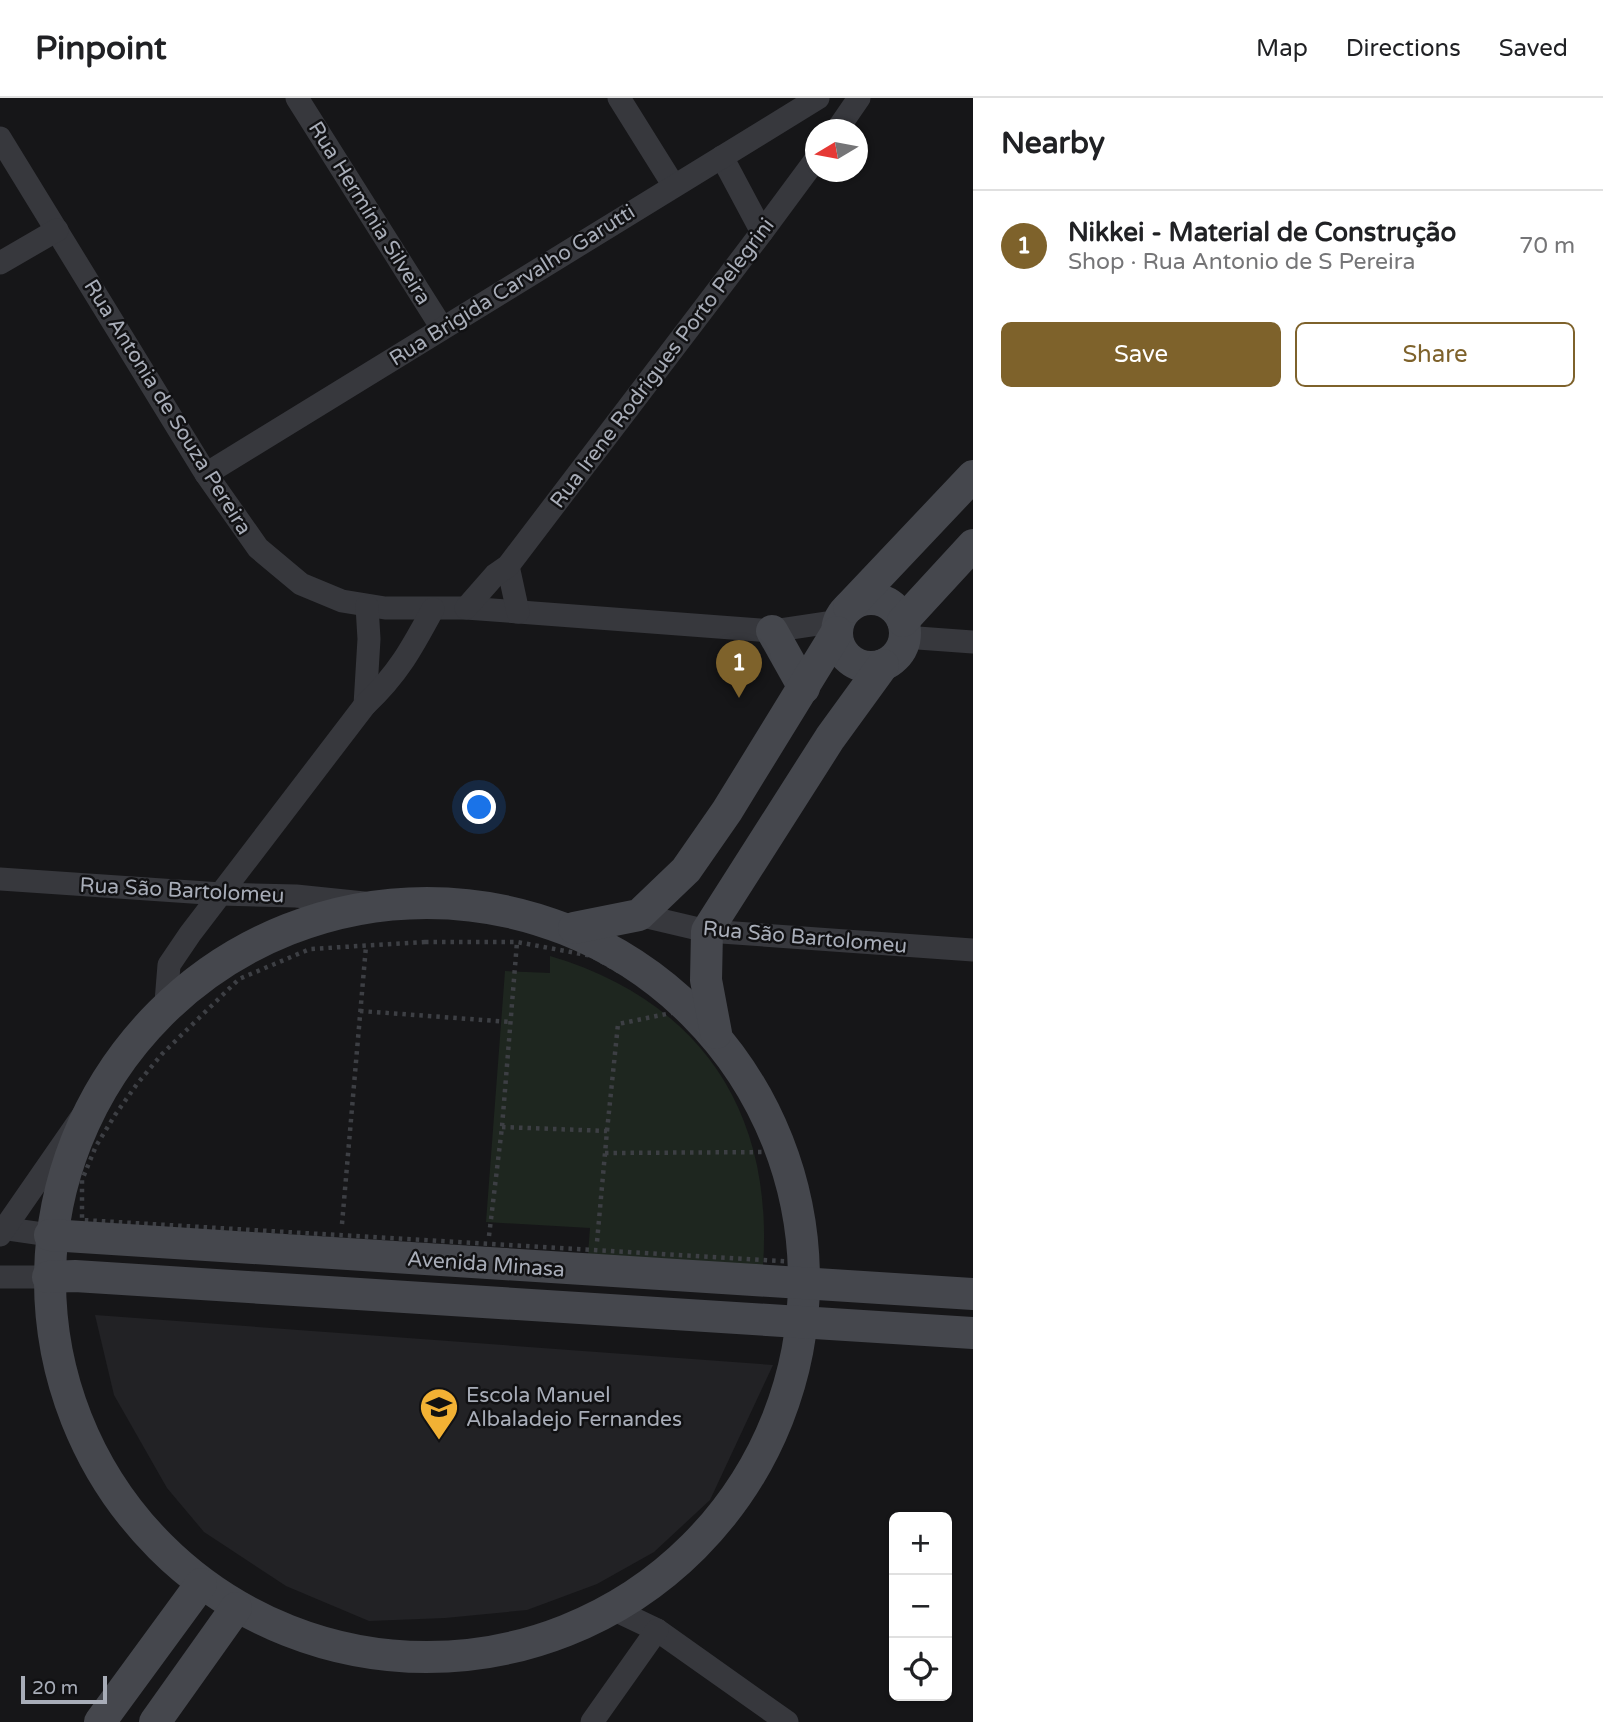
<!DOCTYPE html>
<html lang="en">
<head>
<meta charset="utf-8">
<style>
	:root { --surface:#fff; --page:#f2f2f2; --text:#202124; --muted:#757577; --line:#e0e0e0; --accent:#7e622b }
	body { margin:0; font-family:"Varela Round",sans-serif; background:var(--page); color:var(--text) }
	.controls { position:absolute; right:21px; bottom:21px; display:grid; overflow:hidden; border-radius:10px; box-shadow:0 2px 5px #0004 }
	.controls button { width:63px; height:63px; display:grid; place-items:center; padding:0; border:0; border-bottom:2px solid var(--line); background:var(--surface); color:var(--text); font:35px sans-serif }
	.compass { position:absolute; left:805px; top:21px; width:63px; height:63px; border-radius:50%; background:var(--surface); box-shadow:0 2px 5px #0004; rotate:260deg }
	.scale { position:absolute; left:21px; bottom:18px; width:86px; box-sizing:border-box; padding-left:7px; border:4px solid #a8adb8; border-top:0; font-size:19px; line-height:24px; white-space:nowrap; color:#a8adb8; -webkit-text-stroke:5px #111113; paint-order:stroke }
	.you { position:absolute; left:480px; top:710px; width:24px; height:24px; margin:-18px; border:5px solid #fff; border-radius:50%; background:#1a73e8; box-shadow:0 0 0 10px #1a73e833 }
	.badge { display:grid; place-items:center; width:46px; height:46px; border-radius:50%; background:var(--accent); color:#fff; font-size:23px; font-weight:700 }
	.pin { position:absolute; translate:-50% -58px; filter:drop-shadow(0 2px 4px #0008) }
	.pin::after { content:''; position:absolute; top:37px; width:24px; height:21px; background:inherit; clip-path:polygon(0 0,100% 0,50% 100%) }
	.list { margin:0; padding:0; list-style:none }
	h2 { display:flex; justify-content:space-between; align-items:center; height:91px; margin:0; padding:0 28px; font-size:30px }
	h2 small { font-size:23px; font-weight:400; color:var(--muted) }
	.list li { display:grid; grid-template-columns:46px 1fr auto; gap:21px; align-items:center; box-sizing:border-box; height:112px; padding:0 28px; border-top:2px solid var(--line) }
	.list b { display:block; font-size:26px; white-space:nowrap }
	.list p { margin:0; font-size:23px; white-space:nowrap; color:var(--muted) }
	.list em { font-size:23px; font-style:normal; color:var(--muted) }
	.actions { display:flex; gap:14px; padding:21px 28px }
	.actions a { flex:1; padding:16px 0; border:2px solid var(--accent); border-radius:10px; text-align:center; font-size:24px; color:var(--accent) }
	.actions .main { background:var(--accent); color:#fff }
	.icon { flex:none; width:38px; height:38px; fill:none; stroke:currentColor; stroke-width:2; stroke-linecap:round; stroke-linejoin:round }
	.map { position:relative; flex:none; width:973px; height:1624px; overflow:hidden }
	header { display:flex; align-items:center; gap:42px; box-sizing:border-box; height:98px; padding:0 35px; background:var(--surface); border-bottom:2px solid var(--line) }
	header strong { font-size:33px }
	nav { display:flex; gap:38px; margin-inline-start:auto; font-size:24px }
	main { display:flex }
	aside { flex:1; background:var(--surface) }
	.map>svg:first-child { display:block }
</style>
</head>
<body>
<header>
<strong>Pinpoint</strong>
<nav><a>Map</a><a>Directions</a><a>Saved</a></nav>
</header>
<main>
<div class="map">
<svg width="973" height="1624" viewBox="0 0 973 1624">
	<rect width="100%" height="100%" fill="#161618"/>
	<path fill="#222225" d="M95,1217L773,1267L710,1402L654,1454L597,1486L527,1512L445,1520L369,1523L286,1488L204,1434L167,1390L114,1297Z"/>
	<path fill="#1e261f" d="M550,858C699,902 774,1012 763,1168L588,1156L590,1130L486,1124L505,873L550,875Z"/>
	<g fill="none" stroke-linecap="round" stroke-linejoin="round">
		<g stroke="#3d3f44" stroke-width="4.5" stroke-dasharray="3.5 5" stroke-linecap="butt">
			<path d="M425,844H517L592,858L643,887L676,913L724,962L752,998L772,1040L776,1054L790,1105L797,1164L82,1122V1082L96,1048L115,1017L137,986L162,956L239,881L310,851Z"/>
			<path d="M360,913L510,924"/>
			<path d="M502,1029L607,1033L597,1144"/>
			<path d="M607,1033L618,926L676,914"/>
			<path d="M605,1055L776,1054"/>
			<path d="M342,1126L366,848"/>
			<path d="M489,1138L502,1029L517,844"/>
		</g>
		<g stroke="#37383d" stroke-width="23">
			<path d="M297,0L442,230"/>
			<path d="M619,0L674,88"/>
			<path d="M837,32L859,0"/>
			<path d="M0,40L206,376L258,450L301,486L342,503L385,510H466L772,533L839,523"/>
			<path d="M722,59L762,134"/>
			<path d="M0,165L57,132"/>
			<path d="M206,376L818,0"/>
			<path d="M508,468L518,514"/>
			<path d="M466,510L495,477L508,468L762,134L816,61"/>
			<path d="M904,539L973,544"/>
			<path d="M365,607L369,541L367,508"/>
			<path d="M0,781L221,796L296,798L364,805"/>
			<path d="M639,817L707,833L973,852"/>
			<path d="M166,904L169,867L190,836L365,607C398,576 412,550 433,511"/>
			<path d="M0,1130L50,1137"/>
			<path d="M0,1137L90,1007"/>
			<path d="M0,1179H48"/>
			<path d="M615,1512L657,1532L787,1624"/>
			<path d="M592,1624L657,1532"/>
		</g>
		<g stroke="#45474d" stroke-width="32">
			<circle cx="871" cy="535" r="34"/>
			<path d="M849,509L973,378"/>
			<path d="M903,523L973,447"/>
			<path d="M772,533L804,590"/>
			<circle cx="427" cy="1182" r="377"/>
			<path d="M574,830L639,817L686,772L727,713L837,534"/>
			<path d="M716,935L706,882L707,833L830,640L883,567"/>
			<path d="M50,1137L973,1196"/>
			<path d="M48,1179L75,1178L973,1235"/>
			<path d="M100,1624L201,1486"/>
			<path d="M155,1624L236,1510"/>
		</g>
	</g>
	<defs>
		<g id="school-pin" transform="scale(2.0125)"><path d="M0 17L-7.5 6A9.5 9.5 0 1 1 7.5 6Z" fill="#f2b134" stroke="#111113"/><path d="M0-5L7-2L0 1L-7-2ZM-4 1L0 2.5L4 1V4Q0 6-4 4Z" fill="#111"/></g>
	</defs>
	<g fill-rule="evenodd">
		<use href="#school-pin" x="439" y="1309"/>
	</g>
	<g text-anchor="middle" stroke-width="5" stroke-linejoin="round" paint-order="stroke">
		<g font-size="21" fill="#a8adb8" stroke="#111113">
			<text transform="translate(370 115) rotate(58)" y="7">Rua Hermínia Silveira</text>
			<text transform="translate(512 187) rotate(-32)" y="7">Rua Brigida Carvalho Garutti</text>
			<text transform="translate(662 265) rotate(-53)" y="7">Rua Irene Rodrigues Porto Pelegrini</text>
			<text transform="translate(168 309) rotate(58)" y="7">Rua Antonia de Souza Pereira</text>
			<text transform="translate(182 792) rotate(3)" y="7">Rua São Bartolomeu</text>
			<text transform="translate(805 839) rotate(5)" y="7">Rua São Bartolomeu</text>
			<text transform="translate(486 1166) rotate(4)" y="7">Avenida Minasa</text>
		</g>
		<g font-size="21" fill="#a8adb8" stroke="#111113" text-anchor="start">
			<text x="466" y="1304">Escola Manuel<tspan x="466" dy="24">Albaladejo Fernandes</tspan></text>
		</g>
	</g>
</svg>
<div class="controls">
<button>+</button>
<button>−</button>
<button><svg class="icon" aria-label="locate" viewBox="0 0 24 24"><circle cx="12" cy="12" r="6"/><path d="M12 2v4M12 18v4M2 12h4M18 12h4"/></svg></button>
</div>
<svg class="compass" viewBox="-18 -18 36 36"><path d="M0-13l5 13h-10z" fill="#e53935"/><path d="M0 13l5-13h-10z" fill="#757577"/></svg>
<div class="scale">20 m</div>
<div class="you"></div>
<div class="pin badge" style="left:739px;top:600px">1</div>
</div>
<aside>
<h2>Nearby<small></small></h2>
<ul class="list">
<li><span class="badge">1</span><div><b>Nikkei - Material de Construção</b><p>Shop · Rua Antonio de S Pereira</p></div><em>70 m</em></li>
</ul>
<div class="actions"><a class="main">Save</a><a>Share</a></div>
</aside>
</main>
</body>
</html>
